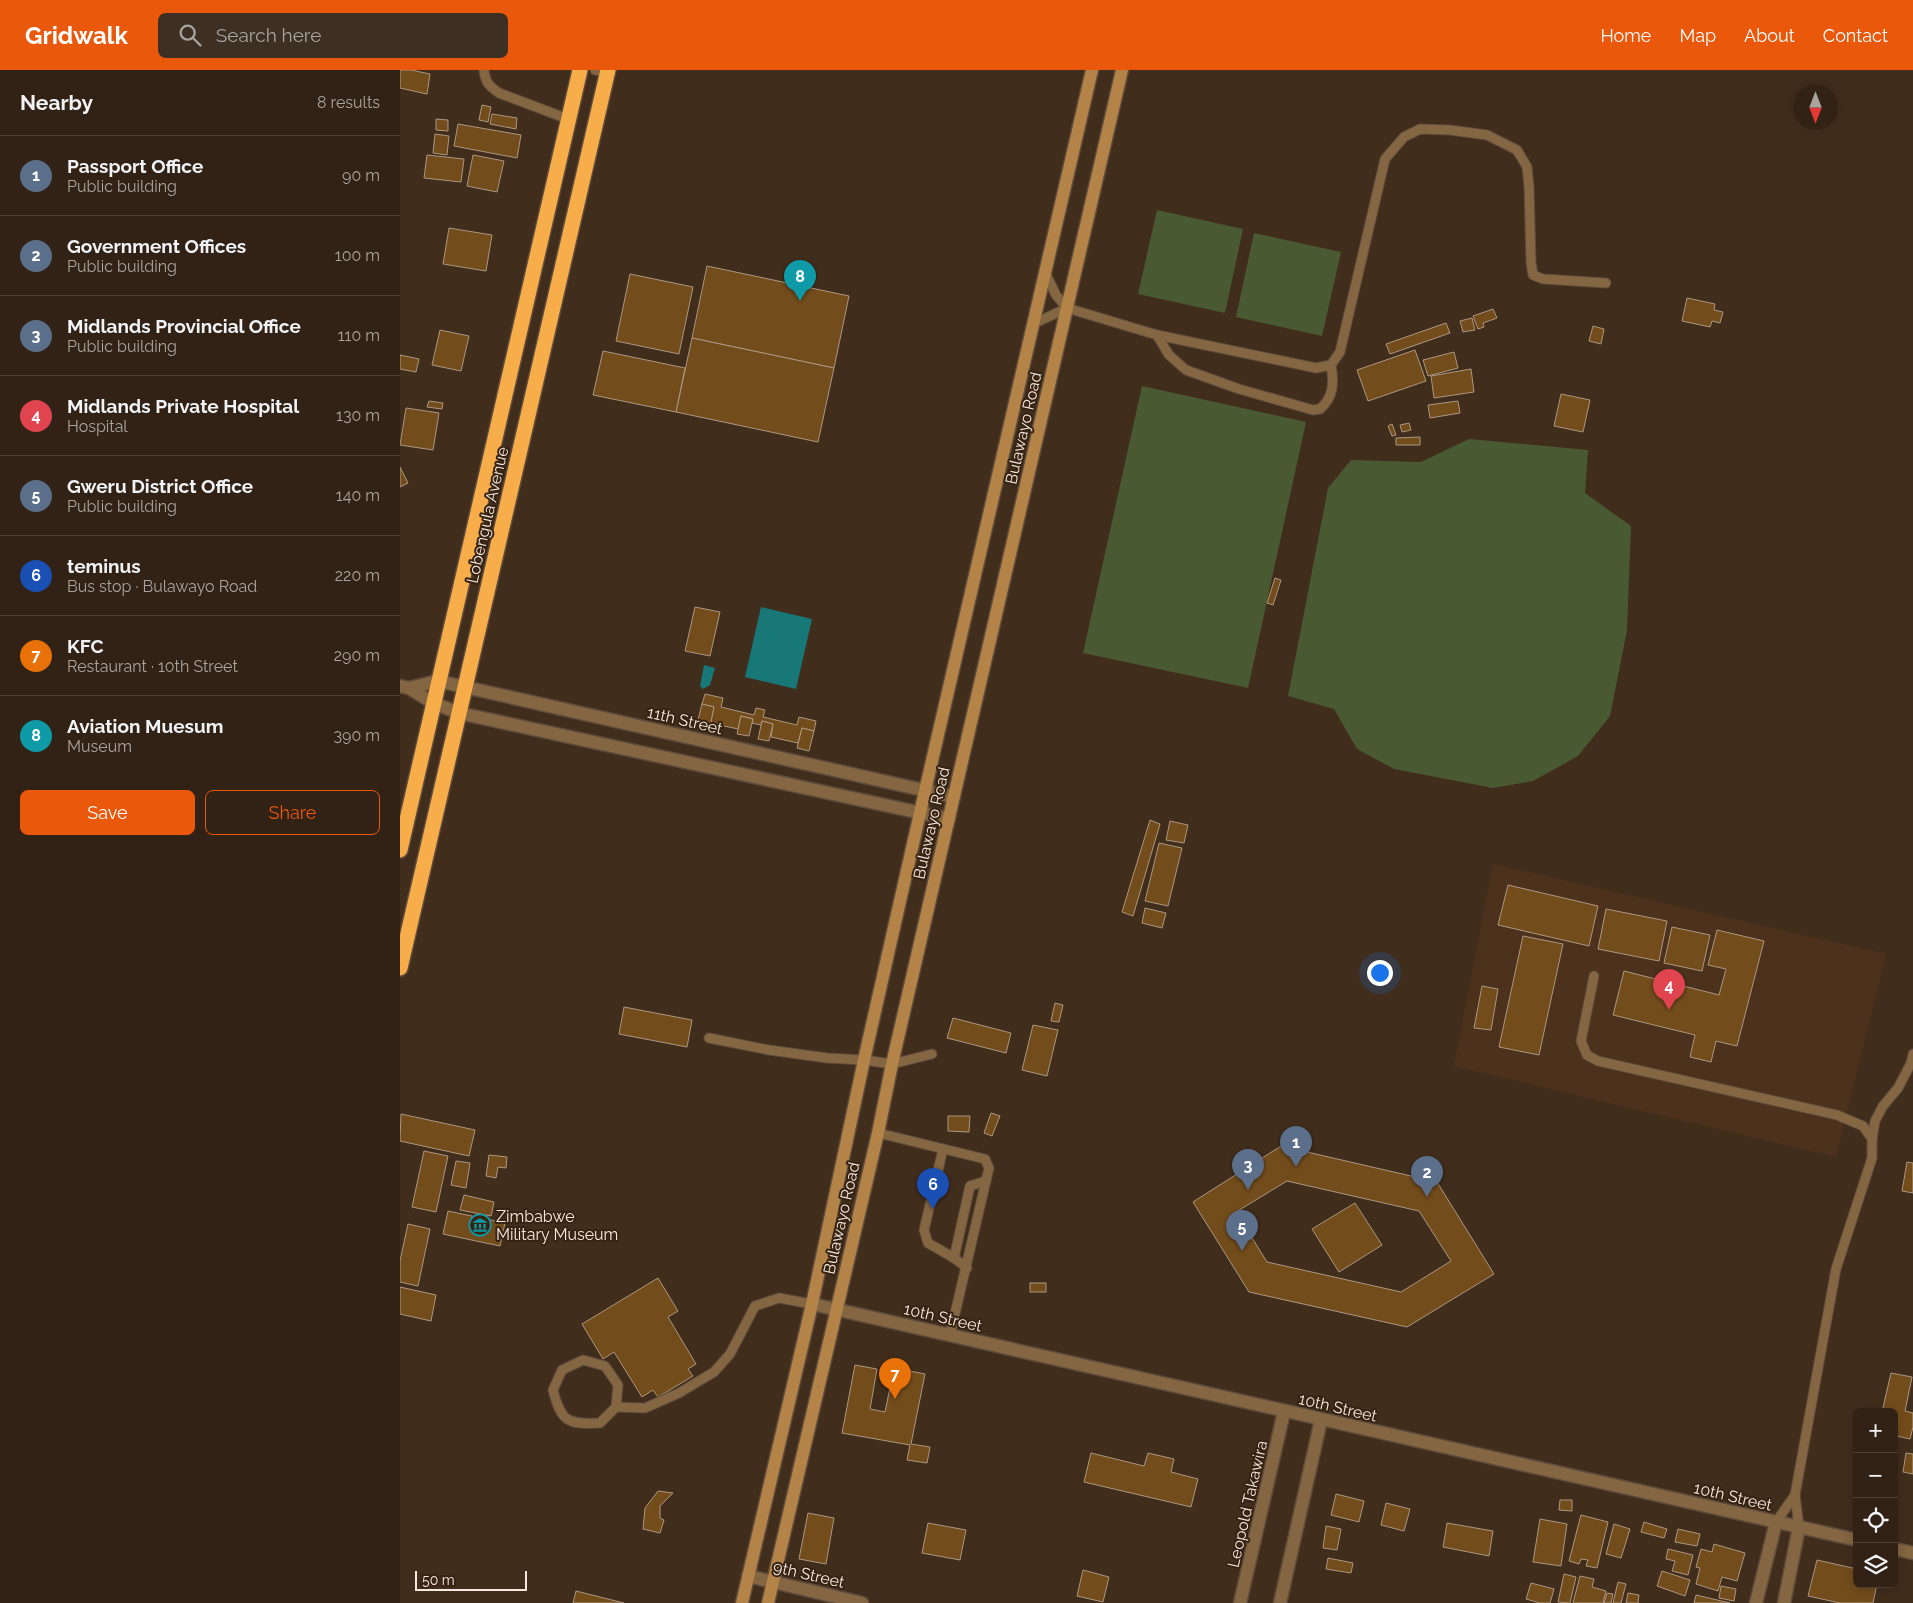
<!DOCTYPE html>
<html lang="en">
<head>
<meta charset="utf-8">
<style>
	:root { --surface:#312215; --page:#3d2f22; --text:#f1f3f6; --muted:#a8a4a0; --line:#4c3f34; --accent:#ea580c }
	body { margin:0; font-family:Raleway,sans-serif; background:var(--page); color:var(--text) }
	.controls { position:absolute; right:15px; bottom:15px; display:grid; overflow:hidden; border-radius:8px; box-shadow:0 2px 12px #0003 }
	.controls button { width:45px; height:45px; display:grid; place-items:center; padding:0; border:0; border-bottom:1px solid var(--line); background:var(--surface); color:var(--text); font:25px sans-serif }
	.compass { position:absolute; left:1393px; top:15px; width:45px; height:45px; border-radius:50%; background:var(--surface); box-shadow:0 2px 12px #0003; rotate:180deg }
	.scale { position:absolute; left:15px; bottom:12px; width:112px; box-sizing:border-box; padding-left:5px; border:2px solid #f6e8de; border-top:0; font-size:14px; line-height:18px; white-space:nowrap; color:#f6e8de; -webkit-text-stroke:4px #362312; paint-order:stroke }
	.you { position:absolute; left:979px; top:902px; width:18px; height:18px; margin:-12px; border:4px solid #fff; border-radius:50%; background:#1a73e8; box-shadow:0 0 0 8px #1a73e833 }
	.badge { display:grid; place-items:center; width:32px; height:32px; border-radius:50%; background:var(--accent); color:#fff; font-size:16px; font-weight:700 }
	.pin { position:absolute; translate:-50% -41px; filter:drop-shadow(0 1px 2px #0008) }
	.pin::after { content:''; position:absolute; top:26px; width:18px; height:15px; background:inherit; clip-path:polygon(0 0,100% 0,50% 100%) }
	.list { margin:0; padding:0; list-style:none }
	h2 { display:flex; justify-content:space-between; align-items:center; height:65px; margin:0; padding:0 20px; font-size:21px }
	h2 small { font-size:16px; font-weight:400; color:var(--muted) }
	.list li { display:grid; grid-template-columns:32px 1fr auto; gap:15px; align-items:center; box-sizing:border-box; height:80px; padding:0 20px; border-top:1px solid var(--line) }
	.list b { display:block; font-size:19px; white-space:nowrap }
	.list p { margin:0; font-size:16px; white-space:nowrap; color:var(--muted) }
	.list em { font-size:16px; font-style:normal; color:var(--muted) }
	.actions { display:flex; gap:10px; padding:15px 20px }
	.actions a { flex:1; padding:11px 0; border:1px solid var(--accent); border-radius:8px; text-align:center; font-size:18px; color:var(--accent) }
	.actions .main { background:var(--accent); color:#fff }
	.icon { flex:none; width:28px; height:28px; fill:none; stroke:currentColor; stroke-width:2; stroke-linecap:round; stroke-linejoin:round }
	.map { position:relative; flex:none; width:1513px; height:1533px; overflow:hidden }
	header { display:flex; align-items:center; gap:30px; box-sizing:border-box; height:70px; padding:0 25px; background:var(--accent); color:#fff }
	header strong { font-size:24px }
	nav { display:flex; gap:28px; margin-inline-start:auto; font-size:18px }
	.search { width:350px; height:45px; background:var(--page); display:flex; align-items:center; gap:12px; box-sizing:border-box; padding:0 18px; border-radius:8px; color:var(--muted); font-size:19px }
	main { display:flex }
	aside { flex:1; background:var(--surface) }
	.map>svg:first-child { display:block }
</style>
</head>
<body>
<header>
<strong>Gridwalk</strong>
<div class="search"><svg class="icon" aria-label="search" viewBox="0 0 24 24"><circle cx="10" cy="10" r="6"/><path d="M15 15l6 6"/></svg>Search here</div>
<nav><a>Home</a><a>Map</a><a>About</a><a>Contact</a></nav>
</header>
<main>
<aside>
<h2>Nearby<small>8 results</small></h2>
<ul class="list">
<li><span class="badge" style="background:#5c6f8a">1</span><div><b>Passport Office</b><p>Public building</p></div><em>90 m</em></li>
<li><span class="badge" style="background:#5c6f8a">2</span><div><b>Government Offices</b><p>Public building</p></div><em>100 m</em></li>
<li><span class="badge" style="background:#5c6f8a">3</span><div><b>Midlands Provincial Office</b><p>Public building</p></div><em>110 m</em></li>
<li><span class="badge" style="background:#e0444e">4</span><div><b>Midlands Private Hospital</b><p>Hospital</p></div><em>130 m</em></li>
<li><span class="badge" style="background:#5c6f8a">5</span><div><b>Gweru District Office</b><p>Public building</p></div><em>140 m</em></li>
<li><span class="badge" style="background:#1a4fb4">6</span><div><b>teminus</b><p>Bus stop · Bulawayo Road</p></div><em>220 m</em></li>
<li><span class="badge" style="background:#e8710a">7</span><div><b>KFC</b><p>Restaurant · 10th Street</p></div><em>290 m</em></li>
<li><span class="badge" style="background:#0f9aa8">8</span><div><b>Aviation Muesum</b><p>Museum</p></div><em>390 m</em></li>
</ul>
<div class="actions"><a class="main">Save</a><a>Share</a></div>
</aside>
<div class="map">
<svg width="1513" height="1533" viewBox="0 0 1513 1533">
	<rect width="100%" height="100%" fill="#412d1c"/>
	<path fill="#4c321d" d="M1093,794L1486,884L1436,1087L1054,996Z"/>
	<g fill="#495a33">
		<path d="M757,140L843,159L825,243L738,224Z"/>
		<path d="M854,163L941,182L922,266L836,247Z"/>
		<path d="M742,316L906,352L848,618L683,583Z"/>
		<path d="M1069,369L1188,380L1185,423L1231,456L1227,560L1210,646L1178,686L1133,711L1093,718L994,699L957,679L934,639L888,626L928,418L951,390L1021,392Z"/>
	</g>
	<g fill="#187777">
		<path d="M361,537L412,549L396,619L345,607Z"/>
		<path d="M304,595L315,598L310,615L303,619L300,616Z"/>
	</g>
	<g fill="#734c1c" stroke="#ac9781" fill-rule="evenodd">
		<path d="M0,0H11L30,4L27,24L0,18Z"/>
		<path d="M82,35L91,37L88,52L79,50Z"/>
		<path d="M92,44L117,48L116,59L90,54Z"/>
		<path d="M36,49L48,50V61L36,60Z"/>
		<path d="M58,54L121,65L117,88L54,76Z"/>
		<path d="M35,64L49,66L47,85L33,83Z"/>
		<path d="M27,85L64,89L61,112L24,108Z"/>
		<path d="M73,85L104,91L97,122L67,116Z"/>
		<path d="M49,158L92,165L86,201L43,194Z"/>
		<path d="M307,196L449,226L434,298L292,268Z"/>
		<path d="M230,204L293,217L279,284L216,271Z"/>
		<path d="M1287,228L1315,234L1314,240L1323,242L1320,253L1312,251L1310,257L1282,251Z"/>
		<path d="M1093,239L1097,248L1083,253L1084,257L1078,259L1073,246Z"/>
		<path d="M1072,248L1075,260L1063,262L1060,251Z"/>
		<path d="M1046,253L1050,263L990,284L986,274Z"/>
		<path d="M1193,256L1204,259L1201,274L1189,271Z"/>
		<path d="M40,260L69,266L61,301L32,295Z"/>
		<path d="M292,268L434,298L418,372L276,342Z"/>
		<path d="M1015,280L1026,311L968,331L957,300Z"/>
		<path d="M203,281L285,298L276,342L193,325Z"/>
		<path d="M1054,282L1058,298L1028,306L1023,290Z"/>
		<path d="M0,285L19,289L16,302L0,299Z"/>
		<path d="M1071,299L1074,322L1034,328L1031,306Z"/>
		<path d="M1161,324L1190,330L1183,362L1154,356Z"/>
		<path d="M29,331L43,333L42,339L27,337Z"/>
		<path d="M1058,331L1060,343L1030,348L1028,335Z"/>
		<path d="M6,338L39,343L33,380L0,375Z"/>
		<path d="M1009,353L1011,360L1002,362L1000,355Z"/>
		<path d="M992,354L996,365L992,366L988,356Z"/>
		<path d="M1020,367V375H996V368Z"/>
		<path d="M0,397L8,413L0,417Z"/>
		<path d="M875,508L881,510L873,535L867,533Z"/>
		<path d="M295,537L320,542L310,586L285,581Z"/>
		<path d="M305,624L323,628L321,637L354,645L356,638L365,640L363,647L397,655L399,647L416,651L414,661L402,658L398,673L371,667L373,654L362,651L361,655L352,653L353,649L341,646L338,659L310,653L314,637L302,634Z"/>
		<path d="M302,634L314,637L310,657L297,654Z"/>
		<path d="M341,646L353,649L349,666L337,664Z"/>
		<path d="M362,651L373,654L369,671L358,669Z"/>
		<path d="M402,658L414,661L409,681L397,678Z"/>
		<path d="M750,750L760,754L733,846L722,842Z"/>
		<path d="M770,751L788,755L784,773L766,770Z"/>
		<path d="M759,773L782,778L768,836L745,831Z"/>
		<path d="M1108,815L1198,836L1189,876L1098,855Z"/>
		<path d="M745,838L766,843L762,858L742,853Z"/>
		<path d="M1206,839L1267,851L1259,891L1198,879Z"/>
		<path d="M1272,857L1310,865L1302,901L1264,893Z"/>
		<path d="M1317,860L1364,871L1337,976L1316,971L1311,992L1290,987L1295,965L1213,945L1224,901L1319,925L1326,899L1308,895Z"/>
		<path d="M1123,866L1163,874L1139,985L1099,977Z"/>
		<path d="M1082,916L1098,919L1091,960L1074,958Z"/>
		<path d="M655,933L663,935L659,952L651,951Z"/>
		<path d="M224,937L292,950L287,977L219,964Z"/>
		<path d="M553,948L611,963L606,983L547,968Z"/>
		<path d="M633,955L658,960L647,1006L622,1000Z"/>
		<path d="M591,1043L600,1046L592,1066L584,1063Z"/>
		<path d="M1,1044L75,1060L69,1086L0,1071Z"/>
		<path d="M548,1046H570L569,1062L548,1061Z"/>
		<path d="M881,1076L1037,1112L1094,1204L1007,1257L849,1222L793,1132ZM887,1111L1019,1141L1051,1191L1001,1222L867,1192L836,1142Z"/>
		<path d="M24,1081L48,1086L36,1142L12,1137Z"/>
		<path d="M89,1085L107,1087L106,1098L98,1097L96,1108L86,1106Z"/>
		<path d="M56,1091L70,1093L66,1118L51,1115Z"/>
		<path d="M1507,1092L1513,1093V1123L1502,1121Z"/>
		<path d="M64,1125L94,1132L91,1146L60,1140Z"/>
		<path d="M955,1133L982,1175L939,1202L912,1159Z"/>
		<path d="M48,1141L105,1153L100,1176L43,1164Z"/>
		<path d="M8,1154L30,1159L18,1216L0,1212V1191Z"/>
		<path d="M258,1208L278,1241L268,1247L296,1294L288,1299L293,1306L258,1327L253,1320L242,1327L214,1282L203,1289L182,1254Z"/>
		<rect x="630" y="1213" width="16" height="9"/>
		<path d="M0,1217L36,1225L31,1251L0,1244Z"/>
		<path d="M455,1295L477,1299L470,1339L485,1342L494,1298L525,1304L511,1374L530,1377L527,1393L507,1390L510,1375L442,1363Z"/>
		<path d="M1491,1303L1512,1307L1505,1341L1513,1343V1357L1510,1369L1497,1366L1494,1380V1342H1482Z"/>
		<path d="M691,1383L744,1396L748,1383L774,1389L771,1402L798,1409L791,1437L684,1412Z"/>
		<path d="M1506,1383L1513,1384V1404L1503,1402Z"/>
		<path d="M258,1421L273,1423L260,1436V1448L264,1450L260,1463L243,1459L245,1438Z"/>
		<path d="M936,1424L964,1431L959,1452L931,1445Z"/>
		<path d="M1160,1430H1172V1441L1159,1440Z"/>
		<path d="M986,1433L1010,1439L1004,1461L981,1455Z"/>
		<path d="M408,1443L434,1448L426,1494L399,1489Z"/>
		<path d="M1181,1445L1208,1452L1197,1498L1186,1496L1188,1490L1181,1489L1179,1494L1169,1491Z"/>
		<path d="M1140,1449L1167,1454L1161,1496L1133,1492Z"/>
		<path d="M1244,1452L1267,1459L1264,1468L1241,1462Z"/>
		<path d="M528,1453L566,1460L560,1490L522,1483Z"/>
		<path d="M1047,1453L1093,1461L1089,1486L1043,1477Z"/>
		<path d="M1214,1454L1230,1459L1221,1488L1206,1484Z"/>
		<path d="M926,1456L941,1459L937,1480L923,1478Z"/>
		<path d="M1278,1459L1300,1464L1297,1476L1275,1472Z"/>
		<path d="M1314,1474L1345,1483L1337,1511L1322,1507L1318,1521L1296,1514L1300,1498L1296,1497L1301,1479L1312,1482Z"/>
		<path d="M1268,1479L1293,1485L1288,1505L1272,1501L1275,1491L1266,1489Z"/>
		<path d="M928,1488L953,1493L951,1503L926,1499Z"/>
		<path d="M1417,1490L1457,1499V1514H1477L1473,1533H1440L1408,1526Z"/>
		<path d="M683,1500L709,1507L703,1532L677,1526Z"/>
		<path d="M1262,1501L1290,1510L1285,1526L1257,1516Z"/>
		<path d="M1164,1504L1176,1507L1170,1533L1158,1532Z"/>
		<path d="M1180,1506L1194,1509L1192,1517L1206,1521L1203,1533H1173Z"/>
		<path d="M1218,1512L1226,1514L1221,1533H1213Z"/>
		<path d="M1131,1513L1154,1519L1150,1533H1140L1126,1529Z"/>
		<path d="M1321,1516L1336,1519L1334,1531L1319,1528Z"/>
		<path d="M176,1521L224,1533H173Z"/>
		<path d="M1207,1523L1213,1524L1211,1533H1204Z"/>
		<path d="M1228,1523L1239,1525L1238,1533H1226Z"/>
		<path d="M1296,1525L1330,1533H1294Z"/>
	</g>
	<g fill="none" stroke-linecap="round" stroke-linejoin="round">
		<g stroke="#5e4b3b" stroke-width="11">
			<g id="lane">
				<path d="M84,0C85,12 89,16 99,23L168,49"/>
				<path d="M195,0L208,3"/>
				<path d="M645,202L656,225L667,238L757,265L916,298L931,295L940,282L985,89L1004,67L1020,59L1050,60L1087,65L1117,80L1127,97L1129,117L1131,192L1133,205L1143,209L1206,213"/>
				<path d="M633,254L667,238"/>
				<path d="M757,265L769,285L786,300L839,319L913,340L920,339C934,327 934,312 931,295"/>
				<path d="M1194,906L1181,971L1187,985L1198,991L1437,1045L1463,1056L1472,1069V1088L1436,1199L1395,1425L1399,1457"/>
				<path d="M309,968L369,980L427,988L464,990L492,994L532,984"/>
				<path d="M478,1063L585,1089L589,1098L550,1265"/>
				<path d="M1472,1069L1475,1051L1483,1036L1498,1018L1511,993L1513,984"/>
				<path d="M543,1079L524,1160L528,1173L554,1188L567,1198"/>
				<path d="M554,1188L570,1116L586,1111"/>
				<path d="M183,1290L205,1296L218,1315L216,1337L200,1353C167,1355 161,1351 153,1320L162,1300Z"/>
				<path d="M216,1337L245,1338L279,1323L314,1302L330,1284L355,1236L379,1228L412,1234"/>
				<path d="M1376,1452L1395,1425"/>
			</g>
		</g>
		<g stroke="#5e4b3b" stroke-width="15">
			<g id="street">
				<path d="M0,616L9,618L33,633L59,643L549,749"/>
				<path d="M9,618L38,611L554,727"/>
				<path d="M412,1234L1457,1470"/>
				<path d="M1494,1479L1513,1483"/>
				<path d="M348,1506L462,1533"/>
				<path d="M840,1533L884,1342"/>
				<path d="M880,1533L921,1350"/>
				<path d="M1356,1533L1376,1452"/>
				<path d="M1384,1533L1399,1457"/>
			</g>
		</g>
		<g stroke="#5e4b3b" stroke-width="15">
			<g id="secondary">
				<path d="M342,1533L412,1234L464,990L525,721L692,0"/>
				<path d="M368,1533L478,1063L492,994L722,0"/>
			</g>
		</g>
		<g stroke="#5e4b3b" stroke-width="18">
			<g id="highway">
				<path d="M0,780L180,0"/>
				<path d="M0,898L208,0"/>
			</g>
		</g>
		<use href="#lane" stroke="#846742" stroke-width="9"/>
		<use href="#street" stroke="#846742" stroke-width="12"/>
		<use href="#secondary" stroke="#b38347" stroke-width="12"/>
		<use href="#highway" stroke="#f7ad49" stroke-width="15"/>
	</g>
	<defs>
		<g id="museum-ring" transform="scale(1.125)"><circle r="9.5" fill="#362312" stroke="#0f9aa8" stroke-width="1.5"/><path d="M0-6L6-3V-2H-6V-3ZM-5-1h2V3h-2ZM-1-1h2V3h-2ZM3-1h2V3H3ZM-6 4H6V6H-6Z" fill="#0f9aa8"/></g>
	</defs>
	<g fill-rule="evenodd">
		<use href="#museum-ring" x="80" y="1155"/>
	</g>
	<g text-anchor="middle" stroke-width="4" stroke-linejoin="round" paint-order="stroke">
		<g font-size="16" fill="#f6e8de" stroke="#362312">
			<text transform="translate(623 358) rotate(-77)" y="6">Bulawayo Road</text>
			<text transform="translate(87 445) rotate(-77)" y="6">Lobengula Avenue</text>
			<text transform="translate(285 650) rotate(13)" y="6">11th Street</text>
			<text transform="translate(531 753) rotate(-77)" y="6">Bulawayo Road</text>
			<text transform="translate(441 1148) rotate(-77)" y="6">Bulawayo Road</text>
			<text transform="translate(543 1247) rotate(13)" y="6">10th Street</text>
			<text transform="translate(938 1337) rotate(13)" y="6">10th Street</text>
			<text transform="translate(1333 1426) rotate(13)" y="6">10th Street</text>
			<text transform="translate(847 1434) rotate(-77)" y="6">Leopold Takawira</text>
			<text transform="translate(409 1504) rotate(13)" y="6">9th Street</text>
		</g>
		<g font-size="16" fill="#f6e8de" stroke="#362312" text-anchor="start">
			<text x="96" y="1152">Zimbabwe<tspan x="96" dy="18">Military Museum</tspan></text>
		</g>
	</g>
</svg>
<div class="controls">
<button>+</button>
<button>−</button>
<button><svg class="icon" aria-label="locate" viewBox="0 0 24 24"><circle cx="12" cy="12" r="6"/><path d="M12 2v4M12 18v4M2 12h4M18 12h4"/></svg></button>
<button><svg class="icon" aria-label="layers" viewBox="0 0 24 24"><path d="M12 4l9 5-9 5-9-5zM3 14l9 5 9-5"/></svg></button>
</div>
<svg class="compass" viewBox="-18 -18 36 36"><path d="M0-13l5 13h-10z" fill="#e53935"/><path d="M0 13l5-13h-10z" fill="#a8a4a0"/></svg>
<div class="scale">50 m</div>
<div class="you"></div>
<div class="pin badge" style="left:896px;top:1097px;background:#5c6f8a">1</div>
<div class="pin badge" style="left:1027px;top:1127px;background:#5c6f8a">2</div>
<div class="pin badge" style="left:848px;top:1120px;background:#5c6f8a">3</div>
<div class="pin badge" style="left:1269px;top:940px;background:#e0444e">4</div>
<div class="pin badge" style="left:842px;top:1181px;background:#5c6f8a">5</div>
<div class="pin badge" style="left:533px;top:1139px;background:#1a4fb4">6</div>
<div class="pin badge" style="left:495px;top:1329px;background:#e8710a">7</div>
<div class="pin badge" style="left:400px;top:231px;background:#0f9aa8">8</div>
</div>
</main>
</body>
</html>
